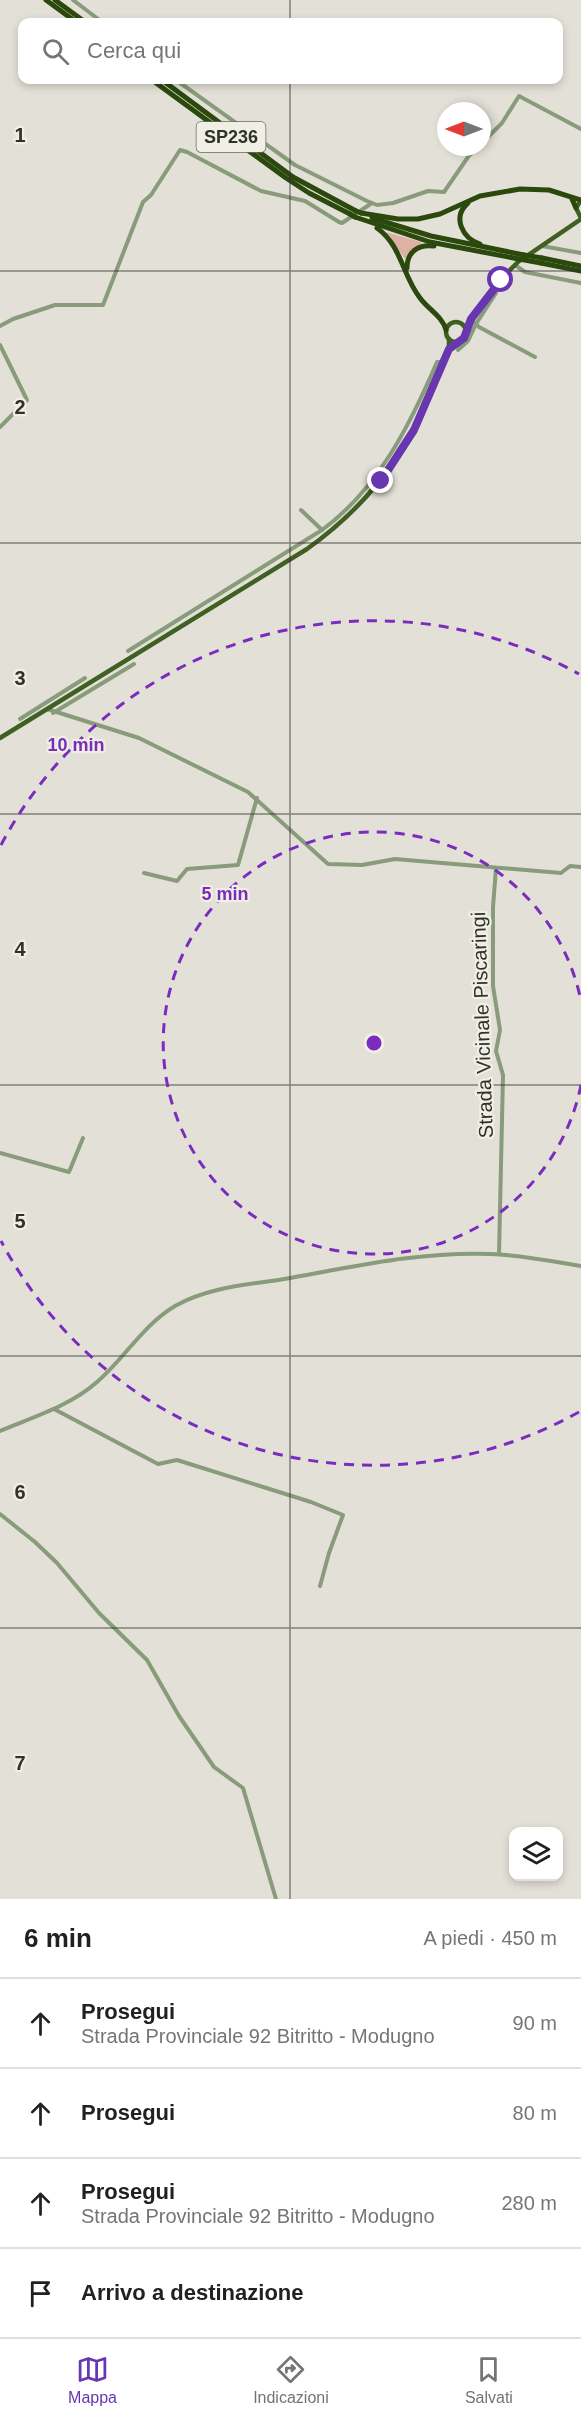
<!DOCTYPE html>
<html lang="it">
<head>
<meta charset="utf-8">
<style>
	:root { --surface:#fff; --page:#f2f2f2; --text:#202124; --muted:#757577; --line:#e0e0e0; --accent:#6837af }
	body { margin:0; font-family:Helvetica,sans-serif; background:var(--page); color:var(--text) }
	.controls { position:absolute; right:18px; bottom:18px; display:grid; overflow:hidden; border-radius:12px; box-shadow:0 3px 9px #0003 }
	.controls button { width:54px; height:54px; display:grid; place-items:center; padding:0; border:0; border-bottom:2px solid var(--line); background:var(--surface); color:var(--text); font:30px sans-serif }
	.compass { position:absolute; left:437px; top:102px; width:54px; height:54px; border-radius:50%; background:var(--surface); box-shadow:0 3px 9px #0003; rotate:270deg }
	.stop { position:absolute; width:18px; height:18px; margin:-14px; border:4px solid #6837af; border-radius:50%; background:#fff }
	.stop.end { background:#6837af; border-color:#fff; box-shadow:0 2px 6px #0008 }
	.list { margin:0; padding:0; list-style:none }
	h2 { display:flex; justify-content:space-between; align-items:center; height:78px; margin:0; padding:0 24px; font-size:26px }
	h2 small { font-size:20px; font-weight:400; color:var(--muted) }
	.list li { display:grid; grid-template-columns:39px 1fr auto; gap:18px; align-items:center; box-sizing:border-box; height:90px; padding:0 24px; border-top:2px solid var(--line) }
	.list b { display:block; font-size:22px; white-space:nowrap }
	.list p { margin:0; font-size:20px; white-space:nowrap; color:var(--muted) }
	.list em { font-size:20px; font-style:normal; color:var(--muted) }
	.icon { flex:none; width:33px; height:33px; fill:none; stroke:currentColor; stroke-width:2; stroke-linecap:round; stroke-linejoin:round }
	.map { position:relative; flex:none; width:581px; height:1899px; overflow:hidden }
	.search { position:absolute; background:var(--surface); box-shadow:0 3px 9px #0003; left:18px; right:18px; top:18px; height:66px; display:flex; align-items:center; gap:15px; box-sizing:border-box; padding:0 21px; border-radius:12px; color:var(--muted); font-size:22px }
	.sheet { height:438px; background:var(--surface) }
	nav { display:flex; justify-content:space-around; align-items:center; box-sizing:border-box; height:84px; border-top:2px solid var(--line); background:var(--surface); font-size:16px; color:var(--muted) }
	nav a { display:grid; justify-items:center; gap:3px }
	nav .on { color:var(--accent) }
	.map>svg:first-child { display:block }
</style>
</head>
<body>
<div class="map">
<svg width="581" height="1899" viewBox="0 0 581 1899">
	<rect width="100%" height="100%" fill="#e3e1d7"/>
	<path fill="#deb1a5" d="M386,232L421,242L422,243L405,259Z"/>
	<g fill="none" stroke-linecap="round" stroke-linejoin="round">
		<g stroke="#889b7a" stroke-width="4">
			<path d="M73,0L102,22"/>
			<path d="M176,80L295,165L367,201L377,205L393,203L428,191L444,192L468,157L477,147"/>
			<path d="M482,143L502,123L519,96L581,129"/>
			<path d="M542,246L581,253"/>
			<path d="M515,265L525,272L581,283"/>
			<path d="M471,319L479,327L535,357"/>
			<path d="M0,326L13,319L55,305H103L143,202L151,195L180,150L187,152L261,191L305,201L339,222L342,223L372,203"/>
			<path d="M0,345L27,400L0,427"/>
			<path d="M458,350L468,341L476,324L496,293L494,290"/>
			<path d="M301,510L322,530C378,489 410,425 437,362H444"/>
			<path d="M128,651L322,530"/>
			<path d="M47,709L139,738L248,792L328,864L362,865L395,859L561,873L570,866L581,867"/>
			<path d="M53,713L134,664"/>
			<path d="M20,719L85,678"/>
			<path d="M496,868L493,907V986L500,1030L496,1051L503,1075L499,1254"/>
			<path d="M144,873L177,881L187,869L238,865L257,798"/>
			<path d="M0,1153L69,1172L83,1138"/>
			<path d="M54,1409L158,1464L177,1460L311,1502L343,1515L329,1553L320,1586"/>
			<path d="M0,1431C33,1417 70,1406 97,1382C124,1359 143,1325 175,1306C208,1287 247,1285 284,1279C352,1267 422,1251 491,1254C521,1255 551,1261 581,1266"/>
			<path d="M0,1514L35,1542L57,1563L99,1613L147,1660L179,1716L214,1767L243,1788L276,1899"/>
		</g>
		<g stroke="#3f6022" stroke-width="4.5">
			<path d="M581,200L576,208L581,218"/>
			<circle cx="456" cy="332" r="10"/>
			<path d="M466,333L471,319L507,273L518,262L581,219"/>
			<path d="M0,738L307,549C384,494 416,435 449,349V339"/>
		</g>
		<g stroke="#2b490d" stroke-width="5">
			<path d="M46,0L76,22"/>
			<path d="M55,0L85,22"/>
			<path d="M152,80L286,178L309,193L350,214"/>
			<path d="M162,80L293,177L356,211"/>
			<path d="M572,199L576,208"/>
			<path d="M468,203C452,217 462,238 480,244"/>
			<path d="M361,213L398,219H418L440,214L480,196L520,189L549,190L581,200"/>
			<path d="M355,217L430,242L519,259"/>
			<path d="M372,218L431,236L524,255"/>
			<path d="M377,228C402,246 402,275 420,298C428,309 443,317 446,330"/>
			<path d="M542,258L581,266"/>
			<path d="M541,263L581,271"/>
			<path d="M407,268C407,252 418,244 434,246"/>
		</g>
		<g stroke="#2b490d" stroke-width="5">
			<path d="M356,211L361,213"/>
			<path d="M350,214L355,217"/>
			<path d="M524,255L542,258"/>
			<path d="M519,259L541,263"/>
		</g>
	</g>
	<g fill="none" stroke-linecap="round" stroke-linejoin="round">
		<path stroke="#6837af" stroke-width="8" d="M381,481L414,430L449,349L464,338L471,319L501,280"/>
	</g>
	<path fill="none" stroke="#30302c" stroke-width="1.5" stroke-opacity="0.55" d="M290,0V22M290,80V1899M0,271H581M0,543H581M0,814H581M0,1085H581M0,1356H581M0,1628H581"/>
	<g fill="none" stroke="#7b2cbf" stroke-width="3" stroke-dasharray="10 8">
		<path d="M581 1085A211 211 0 1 1 581 1001"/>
		<path d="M579 1412A422 422 0 0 1 1 1241M1 845A422 422 0 0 1 579 674"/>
	</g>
	<g text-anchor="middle" stroke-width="4.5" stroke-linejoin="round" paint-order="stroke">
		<rect fill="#f0efe4" stroke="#6a6963" stroke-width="1.5" x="196.5" y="122" width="69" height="30" rx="4.5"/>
		<g font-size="18" font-weight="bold" fill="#30302c">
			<text x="231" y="143">SP236</text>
		</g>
		<g font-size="20" fill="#30302c" stroke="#f0efe4">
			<text transform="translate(482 1025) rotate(-92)" y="7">Strada Vicinale Piscaringi</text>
		</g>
	</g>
	<g font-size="20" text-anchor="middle" font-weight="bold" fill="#30302c" stroke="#f0efe4" stroke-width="4.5" stroke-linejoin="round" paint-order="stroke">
		<text x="20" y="142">1</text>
		<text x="20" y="414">2</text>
		<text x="20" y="685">3</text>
		<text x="20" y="956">4</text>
		<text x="20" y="1228">5</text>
		<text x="20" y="1499">6</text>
		<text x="20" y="1770">7</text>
	</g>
	<circle cx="374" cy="1043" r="9" fill="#7b2cbf" stroke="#f0efe4" stroke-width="3"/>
	<g font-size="18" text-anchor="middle" font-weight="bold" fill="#7b2cbf" stroke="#f0efe4" stroke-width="4.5" stroke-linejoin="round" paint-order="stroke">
		<text x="76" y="751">10 min</text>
		<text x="225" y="900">5 min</text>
	</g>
</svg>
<div class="controls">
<button><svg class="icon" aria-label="layers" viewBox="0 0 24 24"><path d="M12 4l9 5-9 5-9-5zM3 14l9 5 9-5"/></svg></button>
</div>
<svg class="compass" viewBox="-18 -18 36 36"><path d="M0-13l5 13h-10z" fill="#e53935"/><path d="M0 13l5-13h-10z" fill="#757577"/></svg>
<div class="stop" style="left:501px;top:280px"></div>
<div class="stop end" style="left:381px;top:481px"></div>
<div class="search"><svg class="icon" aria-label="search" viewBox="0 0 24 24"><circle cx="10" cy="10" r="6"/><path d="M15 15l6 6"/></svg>Cerca qui</div>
</div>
<section class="sheet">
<h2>6 min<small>A piedi · 450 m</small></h2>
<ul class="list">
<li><svg class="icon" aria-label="ahead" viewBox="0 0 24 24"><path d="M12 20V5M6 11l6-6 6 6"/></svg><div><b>Prosegui</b><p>Strada Provinciale 92 Bitritto - Modugno</p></div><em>90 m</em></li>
<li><svg class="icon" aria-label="ahead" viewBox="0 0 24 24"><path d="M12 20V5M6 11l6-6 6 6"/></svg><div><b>Prosegui</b></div><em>80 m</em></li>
<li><svg class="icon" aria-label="ahead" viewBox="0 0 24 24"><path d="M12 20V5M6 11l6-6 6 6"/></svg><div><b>Prosegui</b><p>Strada Provinciale 92 Bitritto - Modugno</p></div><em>280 m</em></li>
<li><svg class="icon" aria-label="arrive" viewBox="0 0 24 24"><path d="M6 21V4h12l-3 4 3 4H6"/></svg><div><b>Arrivo a destinazione</b></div></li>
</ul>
</section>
<nav>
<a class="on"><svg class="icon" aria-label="map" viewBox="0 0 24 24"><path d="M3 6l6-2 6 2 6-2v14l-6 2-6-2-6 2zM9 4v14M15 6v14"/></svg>Mappa</a>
<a><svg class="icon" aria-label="directions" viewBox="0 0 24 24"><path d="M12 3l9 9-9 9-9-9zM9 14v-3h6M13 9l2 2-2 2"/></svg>Indicazioni</a>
<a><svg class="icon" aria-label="saved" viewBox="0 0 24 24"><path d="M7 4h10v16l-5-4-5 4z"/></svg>Salvati</a>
</nav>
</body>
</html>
